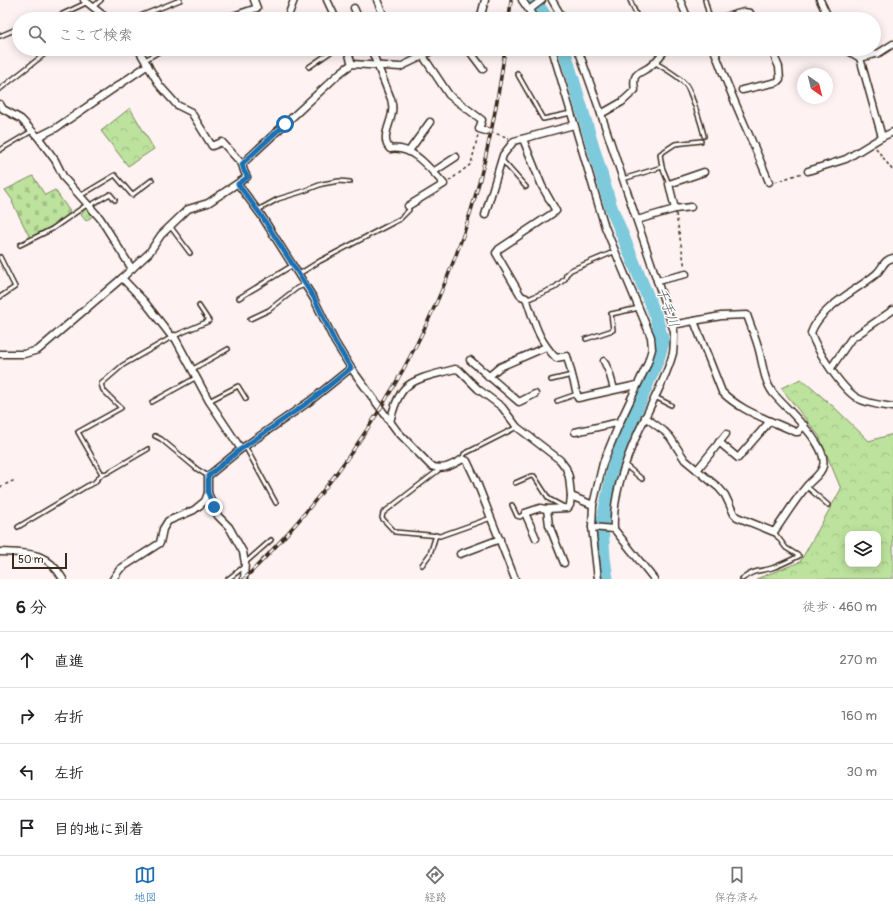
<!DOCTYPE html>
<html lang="ja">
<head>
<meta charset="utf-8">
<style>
	:root { --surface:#fff; --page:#f6f6f6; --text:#202124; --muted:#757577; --line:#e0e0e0; --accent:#1f6fb2 }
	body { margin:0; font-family:Pangolin,"Klee One",sans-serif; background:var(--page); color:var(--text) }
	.controls { position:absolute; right:12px; bottom:12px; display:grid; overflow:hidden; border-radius:8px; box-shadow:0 2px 10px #0003 }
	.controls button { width:36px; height:36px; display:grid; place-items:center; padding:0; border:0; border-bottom:1px solid var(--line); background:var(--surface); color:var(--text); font:20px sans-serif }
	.compass { position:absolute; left:797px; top:68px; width:36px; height:36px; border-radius:50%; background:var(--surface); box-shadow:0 2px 10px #0003; rotate:145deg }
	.scale { position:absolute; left:12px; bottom:10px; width:55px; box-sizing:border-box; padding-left:4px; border:2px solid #3b2a1e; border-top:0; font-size:11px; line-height:14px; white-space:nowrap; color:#3b2a1e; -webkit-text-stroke:3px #fff; paint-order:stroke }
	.stop { position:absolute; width:12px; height:12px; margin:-9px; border:3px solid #1f6fb2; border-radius:50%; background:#fff }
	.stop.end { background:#1f6fb2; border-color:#fff; box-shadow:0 1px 4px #0008 }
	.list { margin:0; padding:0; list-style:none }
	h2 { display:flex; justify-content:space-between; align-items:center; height:52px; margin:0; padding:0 16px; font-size:17px }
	h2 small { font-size:13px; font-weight:400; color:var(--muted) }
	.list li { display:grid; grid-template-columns:26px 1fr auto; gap:12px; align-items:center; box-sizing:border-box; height:56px; padding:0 16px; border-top:1px solid var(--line) }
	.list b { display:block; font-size:15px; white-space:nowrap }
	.list em { font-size:13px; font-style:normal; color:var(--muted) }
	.icon { flex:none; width:22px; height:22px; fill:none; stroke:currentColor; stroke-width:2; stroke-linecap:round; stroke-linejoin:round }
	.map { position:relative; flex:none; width:893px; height:579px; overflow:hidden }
	.search { position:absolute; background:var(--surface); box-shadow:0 2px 10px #0003; left:12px; right:12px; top:12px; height:44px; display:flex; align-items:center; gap:10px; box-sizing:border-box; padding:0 14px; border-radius:22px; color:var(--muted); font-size:15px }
	.sheet { height:276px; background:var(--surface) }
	nav { display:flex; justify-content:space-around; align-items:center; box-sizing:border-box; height:56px; border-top:1px solid var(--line); background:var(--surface); font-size:11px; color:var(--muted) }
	nav a { display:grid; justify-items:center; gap:2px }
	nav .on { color:var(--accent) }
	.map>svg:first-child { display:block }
</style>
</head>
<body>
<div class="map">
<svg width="893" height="579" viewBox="0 0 893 579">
	<defs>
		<pattern id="grass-tufts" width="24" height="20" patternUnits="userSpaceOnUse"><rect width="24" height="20" fill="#bce29d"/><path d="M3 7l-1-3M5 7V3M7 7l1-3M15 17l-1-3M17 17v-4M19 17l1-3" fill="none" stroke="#a2c287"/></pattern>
		<pattern id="forest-crowns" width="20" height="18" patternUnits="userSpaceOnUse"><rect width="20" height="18" fill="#bce29d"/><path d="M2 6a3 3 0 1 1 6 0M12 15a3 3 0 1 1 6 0" fill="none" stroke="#a2c287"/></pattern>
		<pattern id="cemetery-stones" width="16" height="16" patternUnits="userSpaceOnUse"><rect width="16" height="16" fill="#bce29d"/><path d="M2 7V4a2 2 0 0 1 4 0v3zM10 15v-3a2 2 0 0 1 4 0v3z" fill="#a2c287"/></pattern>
	</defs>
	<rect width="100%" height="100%" fill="#fef2f2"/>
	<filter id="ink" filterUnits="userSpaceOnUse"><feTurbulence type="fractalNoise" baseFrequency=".025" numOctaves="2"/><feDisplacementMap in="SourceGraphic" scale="8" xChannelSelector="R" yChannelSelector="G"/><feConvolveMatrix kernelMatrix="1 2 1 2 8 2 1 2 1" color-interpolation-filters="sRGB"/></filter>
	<g filter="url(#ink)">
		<path fill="url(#grass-tufts)" stroke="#7c865e" d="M87,206L94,215L86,221L81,215Z"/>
		<g fill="url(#forest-crowns)" stroke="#7c865e" fill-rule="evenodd">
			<path d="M130,108L154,149L128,166L101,131Z"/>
			<path d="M801,379L834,407L869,441L893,434V579H756L800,562L841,489L819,436L781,388ZM848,534H878V564H848Z"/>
		</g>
		<path fill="url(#cemetery-stones)" stroke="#7c865e" d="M33,176L45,195L55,190L71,213L52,226L30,238L12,202L13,201L5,190Z"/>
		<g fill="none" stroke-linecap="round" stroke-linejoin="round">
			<g stroke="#7dcadc" stroke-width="13">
				<path d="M535,0L547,19"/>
				<path d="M564,49L611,207L656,317L663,342L658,359L615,460L602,525L604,558L607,579"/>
			</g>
			<g stroke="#3b2a1e" stroke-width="6">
				<g id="service">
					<path d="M630,0L638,19"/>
					<path d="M705,0L710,19"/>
					<path d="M93,7L101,0"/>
					<path d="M52,19L86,3"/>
					<path d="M133,19L180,0"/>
					<path d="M580,19L581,18"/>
					<path d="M0,36L19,28"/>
					<path d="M145,60L164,49"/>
					<path d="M654,62C665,69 678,75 686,85C691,92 702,126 704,136"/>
					<path d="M309,67L335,49"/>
					<path d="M517,73L543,119L571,113"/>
					<path d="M0,89L46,53L43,49"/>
					<path d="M0,150L32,131"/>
					<path d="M501,159L526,187"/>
					<path d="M662,167L660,154L675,144L701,141"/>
					<path d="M623,179L662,167L669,184"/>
					<path d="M80,196L115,175L132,195L152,180"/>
					<path d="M89,206L110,194L115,200"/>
					<path d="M258,210L278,199L301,192L322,184L339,181L350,182"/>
					<path d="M170,226L190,253"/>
					<path d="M20,245L52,229L88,204"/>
					<path d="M0,257L15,287L0,297"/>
					<path d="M299,274L320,261L400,219L409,210L408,206"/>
					<path d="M239,298L293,265"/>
					<path d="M526,300L554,288L565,279L566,275L571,270L616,251"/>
					<path d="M250,319L269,310L297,288L305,285"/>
					<path d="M174,336L209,321L199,306"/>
					<path d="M586,339L613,330L611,314L639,308"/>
					<path d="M193,369L228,349"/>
					<path d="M551,380L572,375"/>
					<path d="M655,397L671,405"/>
					<path d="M209,401L238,386L246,399"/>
					<path d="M557,401L577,394"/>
					<path d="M152,402L197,377"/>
					<path d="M155,436L161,439L197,469L208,476"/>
					<path d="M245,446L276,503"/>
					<path d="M148,449L107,473L102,474L78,432L121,408L103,390L101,384L123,365L172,337"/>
					<path d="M463,458L464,454L517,427"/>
					<path d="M625,465L642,479"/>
					<path d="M440,469L383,513L382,518L395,532L440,536L491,518"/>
					<path d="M515,483L531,476H534L549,499L564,507"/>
					<path d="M806,486L828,505"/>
					<path d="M512,505L517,516L520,517L525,513"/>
					<path d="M18,527L87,486L94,483L102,474"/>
					<path d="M245,563L271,540"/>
					<path d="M422,565L430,554L436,535"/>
					<path d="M228,579L245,566"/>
					<path d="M742,579C755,569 759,572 772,568C781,565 791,560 799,556L786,548L774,532"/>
				</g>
			</g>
			<g stroke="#3b2a1e" stroke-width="9">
				<g id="minor">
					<path d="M84,0L108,19"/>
					<path d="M327,0L336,19"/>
					<path d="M377,0L385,19"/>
					<path d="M522,0L535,19"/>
					<path d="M552,0L563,19"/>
					<path d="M680,0L688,19"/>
					<path d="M820,0L829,19"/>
					<path d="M354,8L359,19"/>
					<path d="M529,10L542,0"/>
					<path d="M224,19L257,8L254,0"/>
					<path d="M287,19L294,0"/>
					<path d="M480,19L485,0"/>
					<path d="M718,19L744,12L750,13L753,19"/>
					<path d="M347,49L352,64"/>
					<path d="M371,49L391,99C392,103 393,108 392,112C391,124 380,138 390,149C413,145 430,169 444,184L408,206"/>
					<path d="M468,49L483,69"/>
					<path d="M552,49L605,227L651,337L652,349L647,365L620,422L603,463L593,505L592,527L598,579"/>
					<path d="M578,49L601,114L674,331C674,338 674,346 673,353C667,376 655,396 645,418C629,450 612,492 614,529"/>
					<path d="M713,49L715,52C731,97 752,139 769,182"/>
					<path d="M774,54L787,49"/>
					<path d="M423,56L449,95L482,120L479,129L486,131"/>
					<path d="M860,58L879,53L893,44"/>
					<path d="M742,90L777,82L780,79L779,67L771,49"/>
					<path d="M0,104L3,109L21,119L38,137L55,160L64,178L100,218L132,269"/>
					<path d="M601,114L622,102L635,90C631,69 642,75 653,64C658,59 662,54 666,49"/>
					<path d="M38,137L56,128L148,65"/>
					<path d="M882,137L893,132"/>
					<path d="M523,139L542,186L556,211L499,249L496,253L521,296L526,298C535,323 537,338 556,358L567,356L578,398L637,385"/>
					<path d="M409,151L430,122"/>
					<path d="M242,164L341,72L352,64L400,67L423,56L434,49"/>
					<path d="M808,171L846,159L882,137L860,58L850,52L847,49"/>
					<path d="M433,172L456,157"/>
					<path d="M238,184L261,215L314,299L335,342L351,368L397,431L431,466C443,471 452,465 463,459L467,461L476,480L515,579"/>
					<path d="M675,209L669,184L704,172"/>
					<path d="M485,215L503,155L514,141L574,125"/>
					<path d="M637,220L675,209L691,207"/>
					<path d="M893,258C883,260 883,268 876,274C856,291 820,307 811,333C817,351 841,388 857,398C868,404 881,405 893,407"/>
					<path d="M122,278L144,301L172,337L174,336L209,401L241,449"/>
					<path d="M657,281L686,274"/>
					<path d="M694,321L722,392C736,406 752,413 770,421L738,458L719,442"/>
					<path d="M0,354H24L38,350L122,278L149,253L161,235L188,209L208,203L247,177L244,171L242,164L222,142L212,146L191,112L177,105L160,86L138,49"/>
					<path d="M470,360L519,402L535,394"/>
					<path d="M604,361L609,372L614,389"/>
					<path d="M831,368L851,339L893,310"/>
					<path d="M488,377L500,367L546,347"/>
					<path d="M645,417L664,431L670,437L685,460L719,488L725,495L734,514L737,517L774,532C785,517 794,501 806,487C811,480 821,475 823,466C829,445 786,409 773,393C764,381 763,365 759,350C756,338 751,327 747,315L721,316L672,325"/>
					<path d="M770,421L796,432H798L804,425"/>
					<path d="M390,422C393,410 397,396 405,388C416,377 441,373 455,369L459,370L478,389L502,407L517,427L560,460L566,468L569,477L571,496"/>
					<path d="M575,432L620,422"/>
					<path d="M697,470L726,434"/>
					<path d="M547,509L549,525L564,563"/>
					<path d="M592,527L614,529L654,579"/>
					<path d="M536,538L525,513L540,508L547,509L568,508L570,505L571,496L593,505"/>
					<path d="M0,552C29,553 47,551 63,579"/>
					<path d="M460,554L500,539"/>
					<path d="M113,579L120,569L160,543L163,529L168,521L194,510L205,501L208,493"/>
					<path d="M244,579L245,563L243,552L229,527L218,516L208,493V476L241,449L310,401L351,368"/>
				</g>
			</g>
			<g stroke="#3b2a1e" stroke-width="1.5" stroke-dasharray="3 3" stroke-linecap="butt">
				<path d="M491,132L509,138"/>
				<path d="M876,148L893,171"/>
				<path d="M449,181L471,164L478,135"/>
				<path d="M775,182L802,173"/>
				<path d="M676,214L685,268"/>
				<path d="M0,487L15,480"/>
			</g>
			<use href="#service" stroke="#fff" stroke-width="3"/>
			<use href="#minor" stroke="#fff" stroke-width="6"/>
			<g stroke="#3b2a1e" stroke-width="3.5">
				<g id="rail">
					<path d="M509,19L511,0"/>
					<path d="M244,579C337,488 410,377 456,255C480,191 496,117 505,49"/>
				</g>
			</g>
			<use href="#rail" stroke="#fff" stroke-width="2" stroke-dasharray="6" stroke-linecap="butt"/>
		</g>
	</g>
	<g fill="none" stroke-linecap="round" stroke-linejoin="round" filter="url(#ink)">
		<path stroke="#1f6fb2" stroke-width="5" d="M214,507L208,493V476L241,449L310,401L351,368L335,342L314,298L261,215L238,184L248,177L244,171L242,164L285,124"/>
	</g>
	<g text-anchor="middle" stroke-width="3" stroke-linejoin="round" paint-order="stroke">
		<g font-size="14" font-style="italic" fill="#4f5a57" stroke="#fff">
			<text transform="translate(668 307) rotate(70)" y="5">千手川</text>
		</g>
	</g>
</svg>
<div class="controls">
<button><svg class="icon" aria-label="layers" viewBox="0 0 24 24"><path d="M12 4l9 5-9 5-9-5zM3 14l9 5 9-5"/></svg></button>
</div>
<svg class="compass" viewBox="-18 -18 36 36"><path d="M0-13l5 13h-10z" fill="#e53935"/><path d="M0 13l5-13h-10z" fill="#757577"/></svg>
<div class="scale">50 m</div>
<div class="stop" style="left:285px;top:124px"></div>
<div class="stop end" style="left:214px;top:507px"></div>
<div class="search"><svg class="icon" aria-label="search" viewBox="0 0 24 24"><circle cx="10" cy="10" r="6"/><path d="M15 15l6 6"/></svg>ここで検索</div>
</div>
<section class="sheet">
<h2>6 分<small>徒歩 · 460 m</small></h2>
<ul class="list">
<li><svg class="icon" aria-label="ahead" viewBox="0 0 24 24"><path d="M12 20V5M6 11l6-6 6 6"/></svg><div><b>直進</b></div><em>270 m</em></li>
<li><svg class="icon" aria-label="right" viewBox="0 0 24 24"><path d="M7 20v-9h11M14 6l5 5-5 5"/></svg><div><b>右折</b></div><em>160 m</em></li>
<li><svg class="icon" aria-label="left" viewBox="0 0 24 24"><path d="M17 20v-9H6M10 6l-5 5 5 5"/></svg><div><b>左折</b></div><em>30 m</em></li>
<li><svg class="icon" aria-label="arrive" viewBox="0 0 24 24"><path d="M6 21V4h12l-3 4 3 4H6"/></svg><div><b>目的地に到着</b></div></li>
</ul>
</section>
<nav>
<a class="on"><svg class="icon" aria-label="map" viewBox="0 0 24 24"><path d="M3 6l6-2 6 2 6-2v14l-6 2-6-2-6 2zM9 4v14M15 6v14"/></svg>地図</a>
<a><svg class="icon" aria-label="directions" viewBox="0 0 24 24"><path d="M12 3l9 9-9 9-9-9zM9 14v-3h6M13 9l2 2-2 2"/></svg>経路</a>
<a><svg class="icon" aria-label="saved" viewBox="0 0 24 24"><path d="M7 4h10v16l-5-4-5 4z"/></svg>保存済み</a>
</nav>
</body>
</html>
